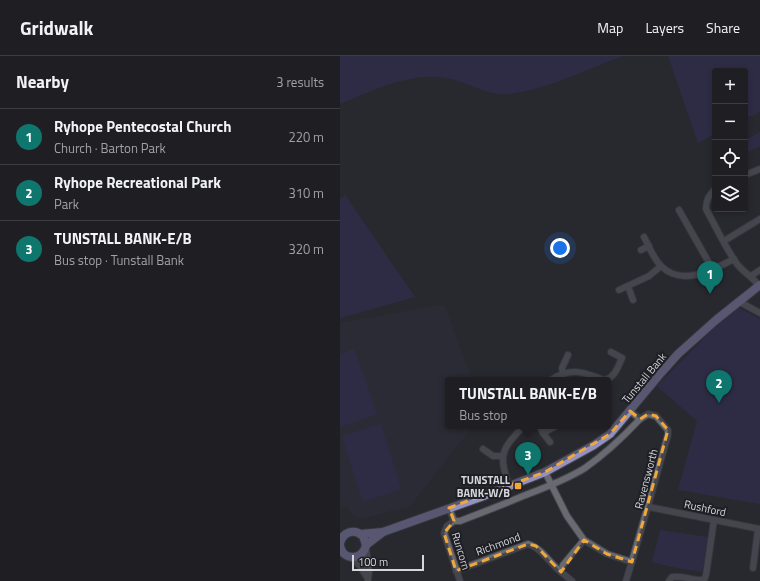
<!DOCTYPE html>
<html lang="en">
<head>
<meta charset="utf-8">
<style>
	:root { --surface:#1e1e23; --page:#2b2b30; --text:#f1f3f6; --muted:#a1a2a6; --line:#3c3c41; --accent:#0f766e }
	body { margin:0; font-family:"Titillium Web",sans-serif; background:var(--page); color:var(--text) }
	.controls { position:absolute; right:12px; top:12px; display:grid; overflow:hidden; border-radius:4px; box-shadow:0 2px 6px #0003 }
	.controls button { width:36px; height:36px; display:grid; place-items:center; padding:0; border:0; border-bottom:1px solid var(--line); background:var(--surface); color:var(--text); font:20px sans-serif }
	.scale { position:absolute; left:12px; bottom:10px; width:72px; box-sizing:border-box; padding-left:4px; border:2px solid #d6d7db; border-top:0; font-size:11px; line-height:14px; white-space:nowrap; color:#d6d7db; -webkit-text-stroke:3px #1e1f25; paint-order:stroke }
	.you { position:absolute; left:220px; top:192px; width:14px; height:14px; margin:-10px; border:3px solid #fff; border-radius:50%; background:#1a73e8; box-shadow:0 0 0 6px #1a73e833 }
	.badge { display:grid; place-items:center; width:26px; height:26px; border-radius:50%; background:var(--accent); color:#fff; font-size:13px; font-weight:700 }
	.pin { position:absolute; translate:-50% -33px; filter:drop-shadow(0 1px 2px #0008) }
	.pin::after { content:''; position:absolute; top:21px; width:14px; height:12px; background:inherit; clip-path:polygon(0 0,100% 0,50% 100%) }
	.popup { position:absolute; left:105px; top:321px; width:166px; height:52px; box-sizing:border-box; display:grid; place-content:center; border-radius:4px; background:var(--surface); filter:drop-shadow(0 1px 3px #0005); font-size:13px; white-space:nowrap; color:var(--muted) }
	.popup b { font-size:15px; color:var(--text) }
	.popup::after { content:''; position:absolute; left:50%; top:100%; margin-left:-8px; border:8px solid transparent; border-top-color:var(--surface) }
	.list { margin:0; padding:0; list-style:none }
	h2 { display:flex; justify-content:space-between; align-items:center; height:52px; margin:0; padding:0 16px; font-size:17px }
	h2 small { font-size:13px; font-weight:400; color:var(--muted) }
	.list li { display:grid; grid-template-columns:26px 1fr auto; gap:12px; align-items:center; box-sizing:border-box; height:56px; padding:0 16px; border-top:1px solid var(--line) }
	.list b { display:block; font-size:15px; white-space:nowrap }
	.list p { margin:0; font-size:13px; white-space:nowrap; color:var(--muted) }
	.list em { font-size:13px; font-style:normal; color:var(--muted) }
	.icon { flex:none; width:22px; height:22px; fill:none; stroke:currentColor; stroke-width:2; stroke-linecap:round; stroke-linejoin:round }
	.map { position:relative; flex:none; width:420px; height:525px; overflow:hidden }
	header { display:flex; align-items:center; gap:24px; box-sizing:border-box; height:56px; padding:0 20px; background:var(--surface); border-bottom:1px solid var(--line) }
	header strong { font-size:19px }
	nav { display:flex; gap:22px; margin-inline-start:auto; font-size:14px }
	main { display:flex }
	aside { flex:1; background:var(--surface) }
	.map>svg:first-child { display:block }
</style>
</head>
<body>
<header>
<strong>Gridwalk</strong>
<nav><a>Map</a><a>Layers</a><a>Share</a></nav>
</header>
<main>
<aside>
<h2>Nearby<small>3 results</small></h2>
<ul class="list">
<li><span class="badge">1</span><div><b>Ryhope Pentecostal Church</b><p>Church · Barton Park</p></div><em>220 m</em></li>
<li><span class="badge">2</span><div><b>Ryhope Recreational Park</b><p>Park</p></div><em>310 m</em></li>
<li><span class="badge">3</span><div><b>TUNSTALL BANK-E/B</b><p>Bus stop · Tunstall Bank</p></div><em>320 m</em></li>
</ul>
</aside>
<div class="map">
<svg width="420" height="525" viewBox="0 0 420 525">
	<rect width="100%" height="100%" fill="#28282f"/>
	<path fill="#30303d" d="M99,249L105,250L132,324H108V370H133L70,450L20,463L12,459L7,450L0,452V267Z"/>
	<g fill="#34325d">
		<path d="M0,0H282C245,14 207,34 167,38C147,40 130,27 111,23C73,14 35,34 0,48Z"/>
		<path d="M328,0H420V56L405,63V15H375V78L358,87Z"/>
		<path d="M420,76V90L405,97V84Z"/>
		<path d="M5,139L75,241L0,262V143Z"/>
		<path d="M399,252L420,263V448L338,434L357,365L317,330L373,273Z"/>
		<path d="M14,293L37,358L0,371V298Z"/>
		<path d="M41,368L61,433L23,446L2,380Z"/>
		<path d="M320,474L368,481L362,516L332,511L312,506Z"/>
	</g>
	<g fill="none" stroke-linecap="round" stroke-linejoin="round">
		<g stroke="#44444a" stroke-width="8">
			<g id="minor">
				<path d="M405,119L420,113"/>
				<path d="M375,133C369,139 366,144 366,153C376,171 385,191 397,208C403,216 413,221 419,230"/>
				<path d="M339,154L373,214"/>
				<path d="M304,181C309,190 313,202 321,210C342,231 373,214 394,203"/>
				<path d="M384,185L420,163"/>
				<path d="M301,194L309,190"/>
				<path d="M411,220L420,214"/>
				<path d="M288,230L293,244"/>
				<path d="M279,234L309,220L321,210"/>
				<path d="M398,245L420,257"/>
				<path d="M223,318L222,312L228,299"/>
				<path d="M211,324C230,311 245,316 264,324"/>
				<path d="M265,324C275,321 278,311 282,302L271,296"/>
				<path d="M200,370L203,377L216,370"/>
				<path d="M203,377L210,386"/>
				<path d="M143,393L153,400H163"/>
				<path d="M205,416L227,460L244,484L267,498L292,506"/>
				<path d="M169,430C165,417 159,402 167,390C171,383 178,376 184,370"/>
				<path d="M309,451L420,473"/>
				<path d="M109,452L114,465L107,470L104,477L120,525"/>
				<path d="M114,465H120C141,457 162,449 183,440C204,432 226,424 245,412C265,398 283,381 300,363"/>
				<path d="M26,492L29,516L28,524"/>
				<path d="M11,501L20,510L28,523"/>
				<path d="M413,512L418,473"/>
				<path d="M116,515L188,488C202,492 209,507 221,516"/>
				<path d="M232,525L221,516L223,509L244,484"/>
				<path d="M286,525C301,476 314,428 328,379V374L316,360L308,358L300,363L290,355"/>
				<path d="M329,525L332,521C343,519 353,525 364,524L366,519L374,464"/>
			</g>
		</g>
		<g stroke="#44444a" stroke-width="10">
			<g id="major">
				<path d="M20,478L43,476L141,441L205,416L254,389L270,378L281,365L321,317L338,298L376,264L420,229"/>
				<path d="M0,487C3,476 14,472 23,480L26,489C23,505 2,505 0,489"/>
				<path d="M26,489L43,476"/>
			</g>
		</g>
		<use href="#minor" stroke="#696972" stroke-width="6"/>
		<use href="#major" stroke="#9291c2" stroke-width="8"/>
	</g>
	<path d="M0 0H420V525H0ZM290,355L300,363L308,358L316,360L328,374L292,506L267,498L244,484L221,516L196,490L188,488L116,515L104,477L114,465L109,452L205,416L270,378Z" fill="#28282f" fill-opacity=".55" fill-rule="evenodd"/>
	<path fill="none" stroke="#eea83c" stroke-width="3" stroke-dasharray="8 5" stroke-linejoin="round" d="M290,355L300,363L308,358L316,360L328,374L292,506L267,498L244,484L221,516L196,490L188,488L116,515L104,477L114,465L109,452L205,416L270,378Z"/>
	<rect fill="#eea83c" stroke="#1e1f25" stroke-width="1.5" x="174" y="426" width="8" height="8" rx="2"/>
	<g text-anchor="middle" stroke-width="4" stroke-linejoin="round" paint-order="stroke">
		<g font-size="11" fill="#d6d7db" stroke="#1e1f25">
			<text transform="translate(304 322) rotate(-50)" y="4">Tunstall Bank</text>
			<text transform="translate(306 423) rotate(-75)" y="4">Ravensworth</text>
			<text transform="translate(365 452) rotate(12)" y="4">Rushford</text>
			<text transform="translate(158 488) rotate(-20)" y="4">Richmond</text>
			<text transform="translate(121 495) rotate(73)" y="4">Runcorn</text>
		</g>
		<g font-size="11" font-weight="bold" fill="#d6d7db" stroke="#1e1f25" text-anchor="end">
			<text x="170" y="428">TUNSTALL<tspan x="170" dy="13">BANK-W/B</tspan></text>
		</g>
	</g>
</svg>
<div class="controls">
<button>+</button>
<button>−</button>
<button><svg class="icon" aria-label="locate" viewBox="0 0 24 24"><circle cx="12" cy="12" r="6"/><path d="M12 2v4M12 18v4M2 12h4M18 12h4"/></svg></button>
<button><svg class="icon" aria-label="layers" viewBox="0 0 24 24"><path d="M12 4l9 5-9 5-9-5zM3 14l9 5 9-5"/></svg></button>
</div>
<div class="scale">100 m</div>
<div class="you"></div>
<div class="pin badge" style="left:370px;top:238px">1</div>
<div class="pin badge" style="left:379px;top:347px">2</div>
<div class="pin badge" style="left:188px;top:419px">3</div>
<div class="popup"><b>TUNSTALL BANK-E/B</b>Bus stop</div>
</div>
</main>
</body>
</html>
